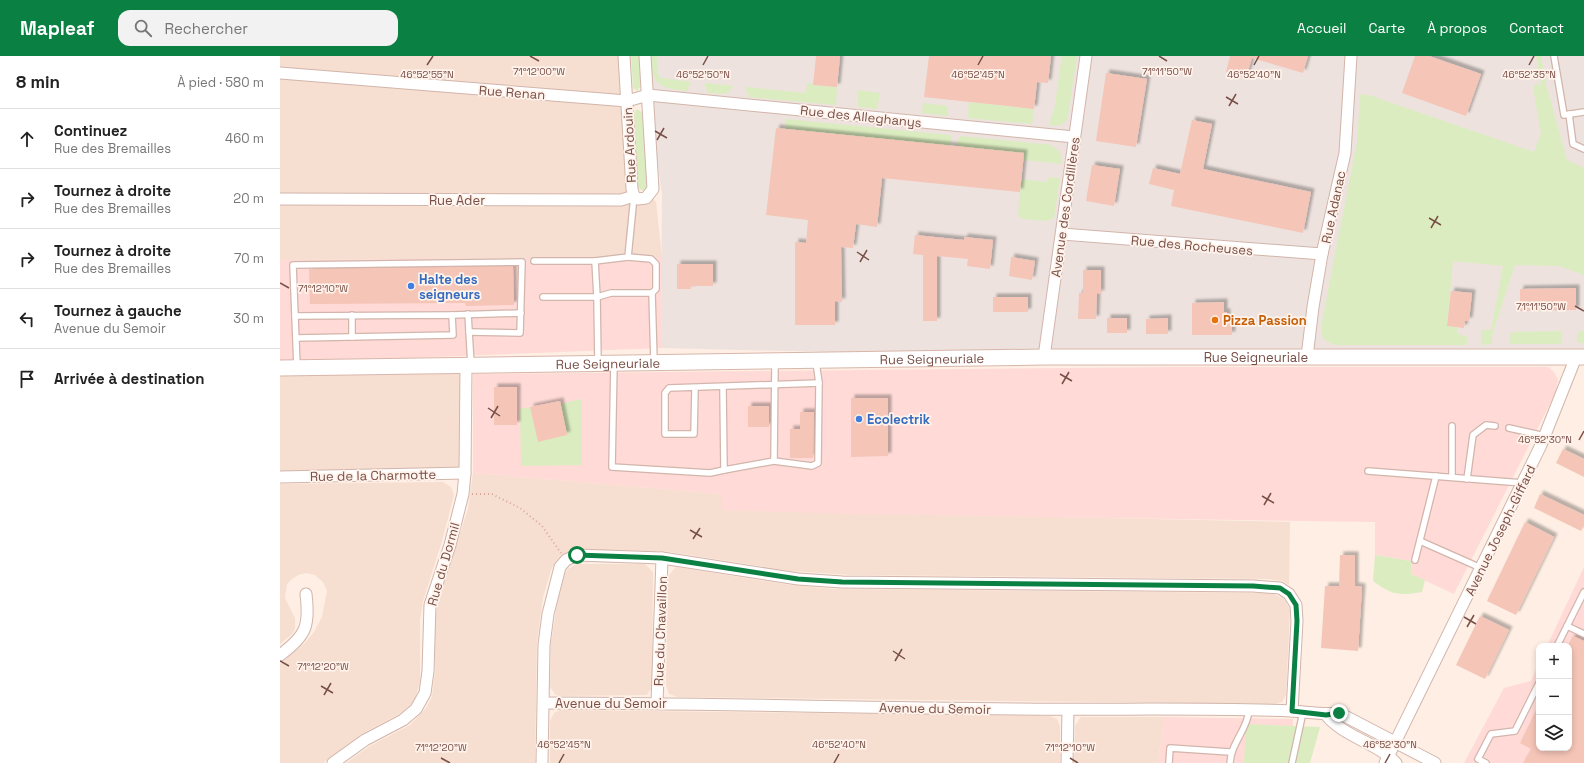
<!DOCTYPE html>
<html lang="fr">
<head>
<meta charset="utf-8">
<style>
	:root { --surface:#fff; --page:#f2f2f2; --text:#222; --muted:#767676; --line:#e0e0e0; --accent:#0b8043 }
	body { margin:0; font-family:"Space Grotesk",sans-serif; background:var(--page); color:var(--text) }
	.controls { position:absolute; right:12px; bottom:12px; display:grid; overflow:hidden; border-radius:8px; box-shadow:0 2px 6px #0003 }
	.controls button { width:36px; height:36px; display:grid; place-items:center; padding:0; border:0; border-bottom:1px solid var(--line); background:var(--surface); color:var(--text); font:20px sans-serif }
	.stop { position:absolute; width:12px; height:12px; margin:-9px; border:3px solid #0b8043; border-radius:50%; background:#fff }
	.stop.end { background:#0b8043; border-color:#fff; box-shadow:0 1px 4px #0008 }
	.list { margin:0; padding:0; list-style:none }
	h2 { display:flex; justify-content:space-between; align-items:center; height:52px; margin:0; padding:0 16px; font-size:17px }
	h2 small { font-size:13px; font-weight:400; color:var(--muted) }
	.list li { display:grid; grid-template-columns:26px 1fr auto; gap:12px; align-items:center; box-sizing:border-box; height:60px; padding:0 16px; border-top:1px solid var(--line) }
	.list b { display:block; font-size:15px; white-space:nowrap }
	.list p { margin:0; font-size:13px; white-space:nowrap; color:var(--muted) }
	.list em { font-size:13px; font-style:normal; color:var(--muted) }
	.icon { flex:none; width:22px; height:22px; fill:none; stroke:currentColor; stroke-width:2; stroke-linecap:round; stroke-linejoin:round }
	.map { position:relative; flex:none; width:1304px; height:707px; overflow:hidden }
	header { display:flex; align-items:center; gap:24px; box-sizing:border-box; height:56px; padding:0 20px; background:var(--accent); color:#fff }
	header strong { font-size:19px }
	nav { display:flex; gap:22px; margin-inline-start:auto; font-size:14px }
	.search { width:280px; height:36px; background:var(--page); display:flex; align-items:center; gap:10px; box-sizing:border-box; padding:0 14px; border-radius:12px; color:var(--muted); font-size:15px }
	main { display:flex }
	aside { flex:1; background:var(--surface) }
	.map>svg:first-child { display:block }
</style>
</head>
<body>
<header>
<strong>Mapleaf</strong>
<div class="search"><svg class="icon" aria-label="search" viewBox="0 0 24 24"><circle cx="10" cy="10" r="6"/><path d="M15 15l6 6"/></svg>Rechercher</div>
<nav><a>Accueil</a><a>Carte</a><a>À propos</a><a>Contact</a></nav>
</header>
<main>
<aside>
<h2>8 min<small>À pied · 580 m</small></h2>
<ul class="list">
<li><svg class="icon" aria-label="ahead" viewBox="0 0 24 24"><path d="M12 20V5M6 11l6-6 6 6"/></svg><div><b>Continuez</b><p>Rue des Bremailles</p></div><em>460 m</em></li>
<li><svg class="icon" aria-label="right" viewBox="0 0 24 24"><path d="M7 20v-9h11M14 6l5 5-5 5"/></svg><div><b>Tournez à droite</b><p>Rue des Bremailles</p></div><em>20 m</em></li>
<li><svg class="icon" aria-label="right" viewBox="0 0 24 24"><path d="M7 20v-9h11M14 6l5 5-5 5"/></svg><div><b>Tournez à droite</b><p>Rue des Bremailles</p></div><em>70 m</em></li>
<li><svg class="icon" aria-label="left" viewBox="0 0 24 24"><path d="M17 20v-9H6M10 6l-5 5 5 5"/></svg><div><b>Tournez à gauche</b><p>Avenue du Semoir</p></div><em>30 m</em></li>
<li><svg class="icon" aria-label="arrive" viewBox="0 0 24 24"><path d="M6 21V4h12l-3 4 3 4H6"/></svg><div><b>Arrivée à destination</b></div></li>
</ul>
</aside>
<div class="map">
<svg width="1304" height="707" viewBox="0 0 1304 707">
	<defs>
		<filter id="shadow"><feDropShadow dx="3.5" dy="-3.5" stdDeviation="1" flood-color="#0004"/></filter>
	</defs>
	<rect width="100%" height="100%" fill="#feeee3"/>
	<g fill="#f6ded1">
		<path d="M0,0H344L354,140L370,139L376,146L382,201L0,204Z"/>
		<path d="M186,309L185,417L0,421V312Z"/>
		<path d="M193,417L442,438V454L1010,466L1009,529L1003,525L988,523L573,519L511,515L384,495L292,494L280,501L276,505L271,514L263,541L257,586L255,707H66L90,690L130,669L146,652L152,641L155,615V565L158,545L188,453Z"/>
		<path d="M163,426L171,431L174,439L162,485L143,545L140,564V625L135,644L123,656L87,675L43,707H0V608L25,587L34,576L42,561L47,535L43,526L35,519L26,517L18,519L12,523L7,528L5,542L15,562V573L12,578L0,588V428Z"/>
		<path d="M297,508H365L373,516L372,631L367,639L280,640L276,639L270,631L271,588L277,548L285,517L288,513Z"/>
		<path d="M396,511L510,529L554,533L992,537L1005,544L1010,554L1006,639L1002,646L995,648L398,641L389,638L386,629L388,520Z"/>
		<path d="M280,654L770,660L777,663L780,670V707H270V665L274,657Z"/>
		<path d="M801,661H884L878,707H794L795,670Z"/>
	</g>
	<g fill="#ffdad6">
		<path d="M382,201L381,292L0,307V204Z"/>
		<path d="M896,311H1268L1274,316L1278,324L1276,336L1174,538L1131,518V505L1095,499V466L567,458L442,454V438L193,417V318Z"/>
		<path d="M1304,511V707H1184L1224,632L1251,625L1259,607V692H1289V590H1267Z"/>
		<path d="M884,661L1013,663L1012,707H878Z"/>
	</g>
	<path fill="#ede2de" d="M365,0H1304V301H764L381,292L382,138L368,39Z"/>
	<g fill="#dbedc0">
		<path d="M351,0H359L361,30L357,35L353,32Z"/>
		<path d="M370,0H377L378,18L381,22L411,26L407,35C379,32 372,29 370,0Z"/>
		<path d="M782,0H797L788,60L787,64L781,69L770,70L771,60L774,55Z"/>
		<path d="M1256,0H1261L1266,28L1287,104L1304,112V219L1279,210L1235,209L1213,276L1211,288L1201,289V274H1211L1223,210L1173,205L1167,270L1177,271V277L1187,281V289H1054L1043,283L1041,271L1077,86L1080,40L1081,38L1089,39L1254,96L1261,77L1253,32L1256,28L1261,29Z"/>
		<path d="M529,26L533,29L557,31L556,49L469,41L465,31L526,37L527,28Z"/>
		<path d="M424,27L454,30L446,38L428,37Z"/>
		<path d="M578,34L600,37L597,53L578,51Z"/>
		<path d="M689,46L754,53L752,68L688,62Z"/>
		<path d="M643,47L667,50L668,60L642,57Z"/>
		<path d="M357,53L363,57L367,131L364,135L359,133L358,129L354,57Z"/>
		<path d="M506,63L670,79L672,82L671,90L505,73Z"/>
		<path d="M681,80L771,89L780,96L782,108L743,104L744,98L677,91L678,83Z"/>
		<path d="M770,121L780,122L774,162L767,165L742,163L738,159L741,123L766,126Z"/>
		<path d="M1300,275H1304V287H1298L1297,278Z"/>
		<path d="M1231,276L1281,275L1282,288H1229Z"/>
		<path d="M301,343L302,409L241,410L240,353L250,351L258,385L287,379L280,348Z"/>
		<path d="M1095,499L1131,505V518L1145,524L1142,536C1118,540 1112,539 1093,525Z"/>
		<path d="M966,668L1040,671L1030,707H964Z"/>
	</g>
	<g fill="#f5c5b8" filter="url(#shadow)">
		<path d="M536,0H560L557,31L533,29Z"/>
		<path d="M649,0H771L768,27L757,26L754,53L644,41Z"/>
		<path d="M950,0H1028L1023,17L972,2L966,22L946,16Z"/>
		<path d="M1135,0H1149L1201,18L1186,60L1122,37Z"/>
		<path d="M826,17L867,23L856,91L816,85Z"/>
		<path d="M912,64L932,68L923,113L1031,136L1023,177L891,150L894,134L869,128L873,112L900,118Z"/>
		<path d="M496,72L744,97L740,136L602,122L597,171L576,168L573,192L561,191L562,246L555,245V269H515V186L526,187L528,164L486,159Z"/>
		<path d="M812,109L840,113L834,150L806,145Z"/>
		<path d="M635,179L684,184V181L713,184L710,213L687,210L688,203L657,200V265H643V199L633,198Z"/>
		<path d="M731,201L755,205L752,224L729,220Z"/>
		<path d="M397,208H433V230H411V233H397Z"/>
		<path d="M233,210L234,249L186,250L185,247L30,248L29,213Z"/>
		<path d="M803,214H821V238L817,237L816,263H798L799,237H803Z"/>
		<path d="M1296,232V254L1240,255V233Z"/>
		<path d="M1171,235L1192,237L1189,265H1185L1184,272L1167,270Z"/>
		<rect x="713" y="241" width="35" height="15"/>
		<path d="M944,246V256H947V267H952V279H912V247Z"/>
		<rect x="827" y="262" width="20" height="15"/>
		<path d="M888,262V278H866V263Z"/>
		<rect x="214" y="331" width="23" height="38"/>
		<path d="M571,342H608V400L571,401Z"/>
		<path d="M280,345L287,379L258,386L250,351Z"/>
		<rect x="468" y="350" width="21" height="21"/>
		<path d="M520,356H534L533,402H510V373H520Z"/>
		<path d="M1283,393L1304,403V421L1276,407Z"/>
		<path d="M1260,438L1304,459V469L1301,475L1254,452Z"/>
		<path d="M1245,466L1274,481L1236,559L1207,545Z"/>
		<path d="M1060,499H1075V530L1082,531L1078,595L1041,592L1045,530H1059Z"/>
		<path d="M1200,560L1229,574L1205,623L1176,609Z"/>
		<path d="M1293,580L1304,585V707H1243L1251,693L1240,687L1259,648V692H1289V587Z"/>
	</g>
	<g fill="none" stroke-linecap="round" stroke-linejoin="round">
		<g stroke="#d2b5ab" stroke-width="8">
			<g id="lane">
				<path d="M1274,0L1284,59L1304,56"/>
				<path d="M1289,58L1293,88L1304,93"/>
				<path d="M348,201L371,203L376,208V233L372,237"/>
				<path d="M254,205H315"/>
				<path d="M263,241H317L315,205L348,201L354,140"/>
				<path d="M188,258L191,309"/>
				<path d="M72,259V281"/>
				<path d="M172,259L241,257"/>
				<path d="M15,260L172,259L173,279L16,282"/>
				<path d="M495,305L494,405L532,410L538,407L539,327L536,306"/>
				<path d="M318,307L317,241L331,237H372L374,305"/>
				<path d="M334,307L332,411L430,417L444,414"/>
				<path d="M17,311L13,209L242,206L240,277L189,276"/>
				<path d="M415,332L414,378H385V337L389,332L539,327"/>
				<path d="M443,332L444,414L494,405"/>
				<path d="M1229,372L1265,380"/>
				<path d="M1088,415L1243,427"/>
				<path d="M1172,421V370"/>
				<path d="M1187,423L1193,379L1206,369L1215,370"/>
				<path d="M1140,485L1201,512"/>
				<path d="M1135,504L1156,420"/>
				<path d="M1304,536L1287,570L1304,578"/>
				<path d="M1277,590L1287,570"/>
				<path d="M889,707L890,692L950,696"/>
				<path d="M950,707C951,687 967,674 969,655"/>
				<path d="M1012,707L1023,656"/>
				<path d="M1206,707L1198,703L1211,678L1235,675L1259,627"/>
			</g>
		</g>
		<g stroke="#d2b5ab" stroke-width="13">
			<g id="street">
				<path d="M344,0L352,133L354,140L358,143L366,142L373,133L365,0"/>
				<path d="M0,17L347,45L368,39L794,81"/>
				<path d="M0,143L341,144L354,140"/>
				<path d="M782,178L1042,198"/>
				<path d="M764,301L806,0"/>
				<path d="M1027,301L1033,251L1042,198L1065,97L1071,0"/>
				<path d="M0,421L185,417"/>
				<path d="M0,599C26,580 30,570 26,538"/>
				<path d="M264,647C466,647 669,655 872,653C918,653 965,653 1012,655C1028,656 1043,659 1059,657L1155,707"/>
				<path d="M377,647L382,502"/>
				<path d="M1046,659C1064,681 1096,686 1116,707"/>
				<path d="M53,707L85,684L123,664L136,653L145,637L148,615L150,549L170,489L183,438L185,417L186,309"/>
				<path d="M262,707L264,589L268,558L280,511L286,504L297,499L382,502L518,523L562,526L973,530L1000,532L1009,538L1016,549L1017,565L1012,655"/>
				<path d="M787,707L788,654"/>
				<path d="M1105,707L1261,389L1296,301"/>
			</g>
		</g>
		<g stroke="#d8b6aa" stroke-width="17">
			<g id="secondary">
				<path id="s1" d="M0,312L764,301H1304"/>
			</g>
		</g>
		<path stroke="#daa89b" stroke-width="2" stroke-dasharray="1 3" stroke-linecap="butt" d="M192,438H212L240,452L262,470L281,497"/>
		<use href="#lane" stroke="#fff" stroke-width="5.5"/>
		<use href="#street" stroke="#fff" stroke-width="11"/>
		<use href="#secondary" stroke="#fff" stroke-width="15"/>
	</g>
	<g fill="none" stroke-linecap="round" stroke-linejoin="round">
		<path stroke="#0b8043" stroke-width="5" d="M297,499L382,502L518,523L562,526L973,530L1000,532L1009,538L1016,549L1017,565L1012,655L1046,659L1059,657"/>
	</g>
	<path fill="none" stroke="#784f47" stroke-width="1.5" d="M250,0L259,5M879,0L887,5M147,9L153,0M423,9L428,0M698,9L703,0M974,9L979,0M1249,9L1254,0M946,41L958,48M949,50L956,38M375,75L387,82M377,84L384,72M1149,162L1161,169M1151,172L1158,160M577,196L589,204M580,206L587,194M0,227L9,232M1295,250L1304,255M780,318L792,325M782,328L789,316M208,352L220,360M211,362L218,350M1299,384L1304,375M982,440L994,447M984,449L991,437M410,474L422,481M413,483L420,472M1184,561L1196,568M1187,571L1194,559M613,595L625,603M0,605L9,610M615,605L622,593M41,630L53,637M44,639L51,627M161,702L170,707M790,702L798,707M279,707L284,698M554,707L559,698M1105,707L1110,698"/>
	<g fill="#3f7fe0" stroke="#fff3eb" stroke-width="1.5">
		<circle cx="131" cy="230" r="4"/>
		<circle cx="579" cy="363" r="4"/>
	</g>
	<circle fill="#e8710a" stroke="#fff3eb" stroke-width="1.5" cx="935" cy="264" r="4"/>
	<g text-anchor="middle" stroke-width="3.5" stroke-linejoin="round" paint-order="stroke">
		<g font-size="13" fill="#784f47" stroke="#fff3eb">
			<text transform="translate(232 36) rotate(4)" y="5">Rue Renan</text>
			<text transform="translate(581 60) rotate(6)" y="5">Rue des Alleghanys</text>
			<text transform="translate(349 89) rotate(-93)" y="5">Rue Ardouin</text>
			<text x="177" y="149">Rue Ader</text>
			<text transform="translate(785 151) rotate(-82)" y="5">Avenue des Cordillères</text>
			<text transform="translate(1053 151) rotate(-78)" y="5">Rue Adanac</text>
			<text transform="translate(912 189) rotate(5)" y="5">Rue des Rocheuses</text>
			<text dy="5" stroke="none"><textPath href="#s1" startOffset="976">Rue Seigneuriale</textPath></text>
			<text dy="5" stroke="none"><textPath href="#s1" startOffset="652">Rue Seigneuriale</textPath></text>
			<text dy="5" stroke="none"><textPath href="#s1" startOffset="328">Rue Seigneuriale</textPath></text>
			<text transform="translate(93 419) rotate(-1)" y="5">Rue de la Charmotte</text>
			<text transform="translate(1220 474) rotate(-64)" y="5">Avenue Joseph-Giffard</text>
			<text transform="translate(163 508) rotate(-74)" y="5">Rue du Dormil</text>
			<text transform="translate(380 575) rotate(-88)" y="5">Rue du Chavaillon</text>
			<text x="331" y="652">Avenue du Semoir</text>
			<text transform="translate(655 652) rotate(1)" y="5">Avenue du Semoir</text>
		</g>
		<g font-size="13" font-weight="bold" fill="#366cbe" stroke="#fff3eb" text-anchor="start">
			<text x="139" y="228">Halte des<tspan x="139" dy="15">seigneurs</tspan></text>
			<text x="587" y="368">Ecolectrik</text>
		</g>
		<g font-size="13" font-weight="bold" fill="#c56008" stroke="#fff3eb" text-anchor="start">
			<text x="943" y="269">Pizza Passion</text>
		</g>
	</g>
	<g font-size="10" text-anchor="middle" fill="#784f47" stroke="#fff3eb" stroke-width="3.5" stroke-linejoin="round" paint-order="stroke">
		<text x="259" y="19">71°12'00"W</text>
		<text x="887" y="19">71°11'50"W</text>
		<text x="147" y="22">46°52'55"N</text>
		<text x="974" y="22">46°52'40"N</text>
		<text x="423" y="22">46°52'50"N</text>
		<text x="698" y="22">46°52'45"N</text>
		<text x="1249" y="22">46°52'35"N</text>
		<text x="43" y="236">71°12'10"W</text>
		<text x="1261" y="254">71°11'50"W</text>
		<text x="1265" y="387">46°52'30"N</text>
		<text x="43" y="614">71°12'20"W</text>
		<text x="284" y="692">46°52'45"N</text>
		<text x="559" y="692">46°52'40"N</text>
		<text x="1110" y="692">46°52'30"N</text>
		<text x="161" y="695">71°12'20"W</text>
		<text x="790" y="695">71°12'10"W</text>
	</g>
</svg>
<div class="controls">
<button>+</button>
<button>−</button>
<button><svg class="icon" aria-label="layers" viewBox="0 0 24 24"><path d="M12 4l9 5-9 5-9-5zM3 14l9 5 9-5"/></svg></button>
</div>
<div class="stop" style="left:297px;top:499px"></div>
<div class="stop end" style="left:1059px;top:657px"></div>
</div>
</main>
</body>
</html>
